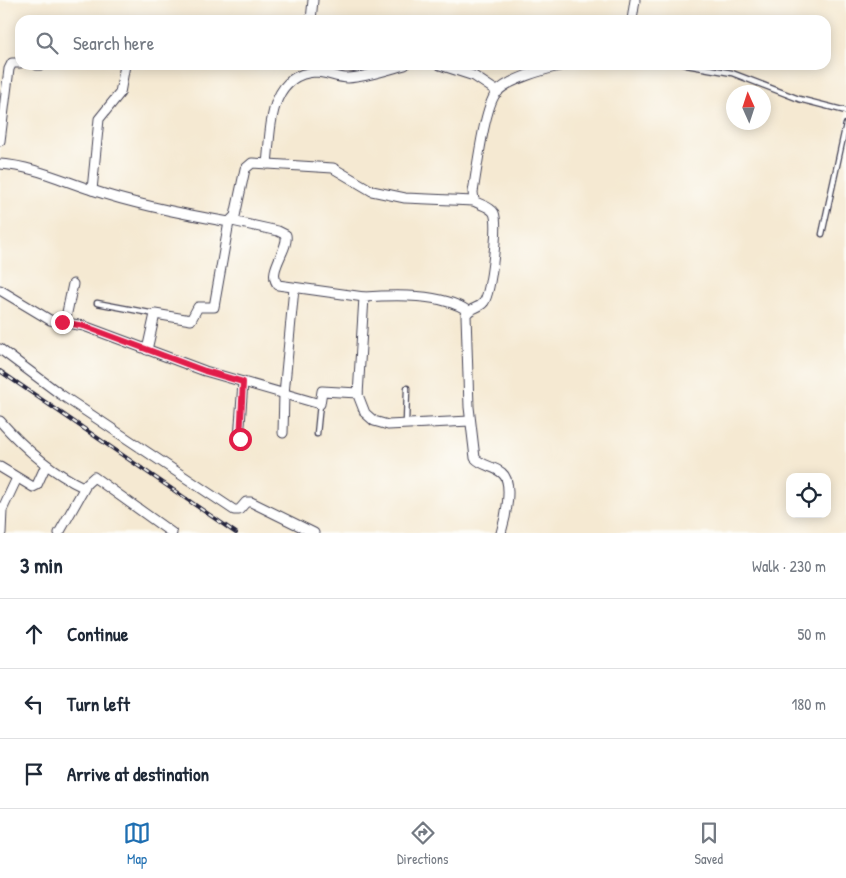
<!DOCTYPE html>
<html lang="en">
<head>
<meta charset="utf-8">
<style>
	:root { --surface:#fff; --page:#f2f2f3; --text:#1f2937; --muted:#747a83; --line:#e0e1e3; --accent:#1f6fb2 }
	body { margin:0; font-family:"Patrick Hand",sans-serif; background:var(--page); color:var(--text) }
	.controls { position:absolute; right:15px; bottom:15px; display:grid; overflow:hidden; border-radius:10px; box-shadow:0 2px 12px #0003 }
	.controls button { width:45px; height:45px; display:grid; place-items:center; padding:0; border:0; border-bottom:1px solid var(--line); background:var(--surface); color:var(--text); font:25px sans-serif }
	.compass { position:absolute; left:726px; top:85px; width:45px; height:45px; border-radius:50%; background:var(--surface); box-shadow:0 2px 12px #0003; rotate:357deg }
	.stop { position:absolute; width:15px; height:15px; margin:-11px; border:4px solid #e11d48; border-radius:50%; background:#fff }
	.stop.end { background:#e11d48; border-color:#fff; box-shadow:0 1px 5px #0008 }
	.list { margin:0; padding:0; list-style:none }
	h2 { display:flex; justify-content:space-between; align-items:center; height:65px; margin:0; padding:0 20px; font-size:21px }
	h2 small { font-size:16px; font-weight:400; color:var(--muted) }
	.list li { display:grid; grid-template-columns:32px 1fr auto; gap:15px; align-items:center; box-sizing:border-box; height:70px; padding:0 20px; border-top:1px solid var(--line) }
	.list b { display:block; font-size:19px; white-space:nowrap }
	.list em { font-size:16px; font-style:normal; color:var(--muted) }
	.icon { flex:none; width:28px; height:28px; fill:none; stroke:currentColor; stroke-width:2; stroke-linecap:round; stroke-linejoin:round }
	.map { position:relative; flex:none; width:846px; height:533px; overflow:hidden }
	.search { position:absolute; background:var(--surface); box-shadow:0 2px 12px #0003; left:15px; right:15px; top:15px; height:55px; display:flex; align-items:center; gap:12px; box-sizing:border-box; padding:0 18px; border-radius:15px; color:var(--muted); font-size:19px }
	.sheet { height:275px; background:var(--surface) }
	nav { display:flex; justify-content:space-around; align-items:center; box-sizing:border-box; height:70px; border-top:1px solid var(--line); background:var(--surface); font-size:14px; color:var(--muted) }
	nav a { display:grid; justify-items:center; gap:2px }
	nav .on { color:var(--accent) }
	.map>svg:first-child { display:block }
</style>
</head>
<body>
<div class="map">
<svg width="846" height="533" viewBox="0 0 846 533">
	<rect width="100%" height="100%" fill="#fdfcf7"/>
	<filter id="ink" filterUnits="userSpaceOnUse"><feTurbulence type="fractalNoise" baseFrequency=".02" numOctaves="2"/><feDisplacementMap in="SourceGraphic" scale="10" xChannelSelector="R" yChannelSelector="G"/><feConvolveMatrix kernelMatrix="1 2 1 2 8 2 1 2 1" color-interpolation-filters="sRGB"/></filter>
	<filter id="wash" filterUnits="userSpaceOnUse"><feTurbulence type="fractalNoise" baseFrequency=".0096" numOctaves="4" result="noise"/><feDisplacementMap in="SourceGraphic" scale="20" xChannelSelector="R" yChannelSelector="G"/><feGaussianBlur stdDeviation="1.12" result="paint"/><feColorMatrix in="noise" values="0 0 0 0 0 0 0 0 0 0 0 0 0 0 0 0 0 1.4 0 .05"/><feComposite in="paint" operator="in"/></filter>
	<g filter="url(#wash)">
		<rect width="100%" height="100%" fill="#f5e9d2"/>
	</g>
	<g filter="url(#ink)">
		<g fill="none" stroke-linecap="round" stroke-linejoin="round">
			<g stroke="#424052" stroke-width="7">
				<g id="lane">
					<path d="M686,65L732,73L799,99L846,111"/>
					<path d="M822,234L846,124"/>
					<path d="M97,303L155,314"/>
					<path d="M406,424L407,388"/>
					<path d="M317,434L320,404"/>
				</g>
			</g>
			<g stroke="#424052" stroke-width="11">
				<g id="street">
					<path d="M311,20L313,0"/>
					<path d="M632,20L635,0"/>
					<path d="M37,65H40"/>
					<path d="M440,65L474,76L498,92"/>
					<path d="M0,141L9,69L12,63H20"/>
					<path d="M0,164C32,166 61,180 92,190C136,205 183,214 229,222L235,216L245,169L252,163L333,168L372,191L405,198L474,201"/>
					<path d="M267,164C271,130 268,75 315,72C326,72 337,78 348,78C367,77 386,70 405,65"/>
					<path d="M92,190L99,119L120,93L125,65"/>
					<path d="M232,221L278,231L286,235C289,250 266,271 278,285L364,297"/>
					<path d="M0,290L50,320L84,326L205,371L320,404L322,391L358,393"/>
					<path d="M468,311C442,293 394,295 364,297L358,395L365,413L374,421L388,425L470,421"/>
					<path d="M65,322L73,284"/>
					<path d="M0,349L60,394L234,510H239L246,502H251L314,533"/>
					<path d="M147,350L155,314L191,320L198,307H214L229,222"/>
					<path d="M0,421C24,448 51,472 83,487L94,477L172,533"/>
					<path d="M283,433L284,394L294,288"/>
					<path d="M239,439L243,382"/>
					<path d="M0,467L33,487L37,485L46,465"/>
					<path d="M1,533L2,510L17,478"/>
					<path d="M59,533L85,487"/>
					<path d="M501,533C505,520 514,482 502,473C494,466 482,466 475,458L469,407L466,315C470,307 479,309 484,302C491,291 499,225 494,213C490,206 480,205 474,201L473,192C477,169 484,109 496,93C508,79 546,69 564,65"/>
				</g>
			</g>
			<use href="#lane" stroke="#fff" stroke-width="4.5"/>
			<use href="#street" stroke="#fff" stroke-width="9"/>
			<g stroke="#22223b" stroke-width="4">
				<path id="rail" d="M0,371L236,533"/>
			</g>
			<use href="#rail" stroke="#fdfcf7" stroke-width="2" stroke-dasharray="5.5" stroke-linecap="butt"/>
		</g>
	</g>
	<g fill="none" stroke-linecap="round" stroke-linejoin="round" filter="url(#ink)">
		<path stroke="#e11d48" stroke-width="6" d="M62,322L84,326L205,371L243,382L240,439"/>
	</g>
</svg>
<div class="controls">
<button><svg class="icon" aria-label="locate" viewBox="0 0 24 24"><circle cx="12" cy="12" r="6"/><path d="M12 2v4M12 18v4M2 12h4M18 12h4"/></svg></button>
</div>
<svg class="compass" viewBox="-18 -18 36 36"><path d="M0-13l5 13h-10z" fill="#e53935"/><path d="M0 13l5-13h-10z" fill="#747a83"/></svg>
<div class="stop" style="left:240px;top:439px"></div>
<div class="stop end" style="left:62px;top:322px"></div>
<div class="search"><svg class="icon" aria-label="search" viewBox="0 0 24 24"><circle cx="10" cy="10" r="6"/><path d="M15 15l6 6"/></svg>Search here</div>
</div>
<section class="sheet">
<h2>3 min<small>Walk · 230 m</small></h2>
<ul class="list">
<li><svg class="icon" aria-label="ahead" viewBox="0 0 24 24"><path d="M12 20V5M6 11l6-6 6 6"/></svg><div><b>Continue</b></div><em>50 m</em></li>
<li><svg class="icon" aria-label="left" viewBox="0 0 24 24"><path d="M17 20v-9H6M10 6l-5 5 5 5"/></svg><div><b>Turn left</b></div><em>180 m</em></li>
<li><svg class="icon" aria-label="arrive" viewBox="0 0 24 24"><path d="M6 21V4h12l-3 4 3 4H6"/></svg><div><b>Arrive at destination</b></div></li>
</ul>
</section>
<nav>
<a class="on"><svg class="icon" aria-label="map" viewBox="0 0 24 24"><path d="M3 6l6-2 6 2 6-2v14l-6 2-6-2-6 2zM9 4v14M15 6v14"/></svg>Map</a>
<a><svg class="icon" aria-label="directions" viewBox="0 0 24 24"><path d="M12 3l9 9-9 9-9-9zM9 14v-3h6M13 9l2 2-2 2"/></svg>Directions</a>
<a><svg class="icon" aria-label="saved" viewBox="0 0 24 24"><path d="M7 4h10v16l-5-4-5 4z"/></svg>Saved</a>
</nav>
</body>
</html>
